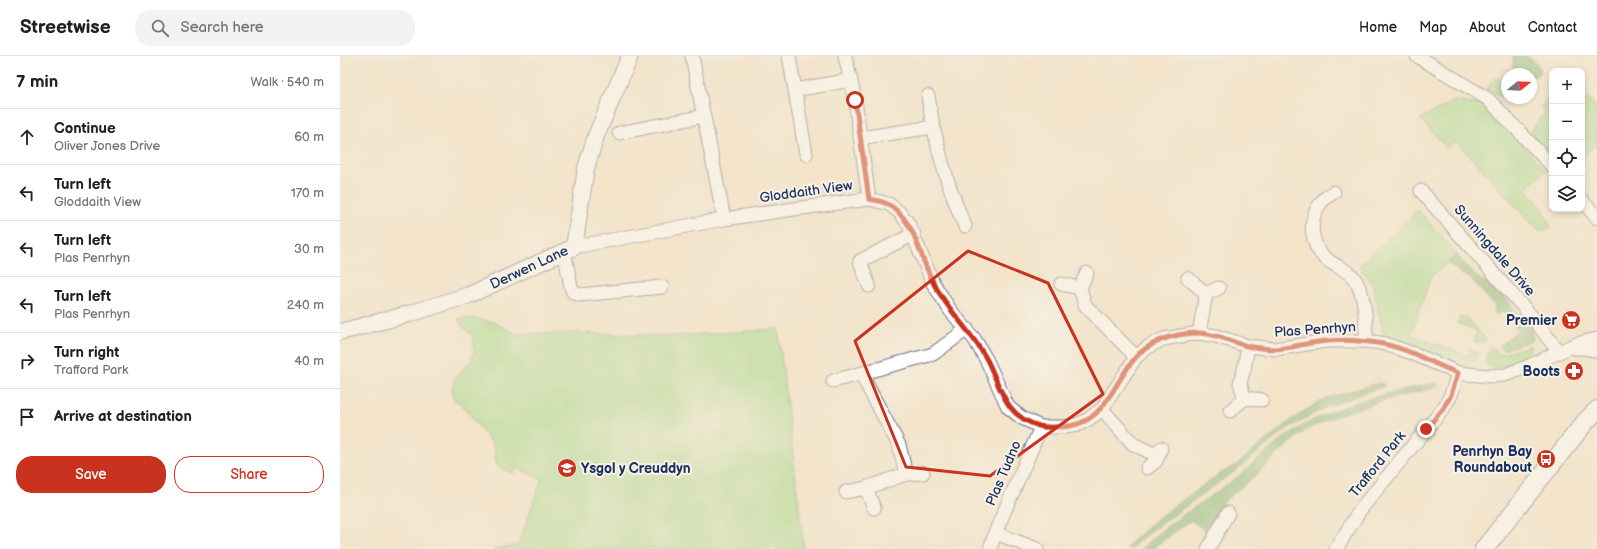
<!DOCTYPE html>
<html lang="en">
<head>
<meta charset="utf-8">
<style>
	:root { --surface:#fff; --page:#f2f2f2; --text:#202124; --muted:#757577; --line:#e0e0e0; --accent:#c8321e }
	body { margin:0; font-family:"Balsamiq Sans",sans-serif; background:var(--page); color:var(--text) }
	.controls { position:absolute; right:12px; top:12px; display:grid; overflow:hidden; border-radius:8px; box-shadow:0 2px 6px #0003 }
	.controls button { width:36px; height:36px; display:grid; place-items:center; padding:0; border:0; border-bottom:1px solid var(--line); background:var(--surface); color:var(--text); font:20px sans-serif }
	.compass { position:absolute; left:1161px; top:12px; width:36px; height:36px; border-radius:50%; background:var(--surface); box-shadow:0 2px 6px #0003; rotate:72deg }
	.stop { position:absolute; width:12px; height:12px; margin:-9px; border:3px solid #c8321e; border-radius:50%; background:#fff }
	.stop.end { background:#c8321e; border-color:#fff; box-shadow:0 1px 4px #0008 }
	.list { margin:0; padding:0; list-style:none }
	h2 { display:flex; justify-content:space-between; align-items:center; height:52px; margin:0; padding:0 16px; font-size:17px }
	h2 small { font-size:13px; font-weight:400; color:var(--muted) }
	.list li { display:grid; grid-template-columns:26px 1fr auto; gap:12px; align-items:center; box-sizing:border-box; height:56px; padding:0 16px; border-top:1px solid var(--line) }
	.list b { display:block; font-size:15px; white-space:nowrap }
	.list p { margin:0; font-size:13px; white-space:nowrap; color:var(--muted) }
	.list em { font-size:13px; font-style:normal; color:var(--muted) }
	.actions { display:flex; gap:8px; padding:12px 16px }
	.actions a { flex:1; padding:9px 0; border:1px solid var(--accent); border-radius:16px; text-align:center; font-size:14px; color:var(--accent) }
	.actions .main { background:var(--accent); color:#fff }
	.icon { flex:none; width:22px; height:22px; fill:none; stroke:currentColor; stroke-width:2; stroke-linecap:round; stroke-linejoin:round }
	.map { position:relative; flex:none; width:1257px; height:493px; overflow:hidden }
	header { display:flex; align-items:center; gap:24px; box-sizing:border-box; height:56px; padding:0 20px; background:var(--surface); border-bottom:1px solid var(--line) }
	header strong { font-size:19px }
	nav { display:flex; gap:22px; margin-inline-start:auto; font-size:14px }
	.search { width:280px; height:36px; background:var(--page); display:flex; align-items:center; gap:10px; box-sizing:border-box; padding:0 14px; border-radius:16px; color:var(--muted); font-size:15px }
	main { display:flex }
	aside { flex:1; background:var(--surface) }
	.map>svg:first-child { display:block }
</style>
</head>
<body>
<header>
<strong>Streetwise</strong>
<div class="search"><svg class="icon" aria-label="search" viewBox="0 0 24 24"><circle cx="10" cy="10" r="6"/><path d="M15 15l6 6"/></svg>Search here</div>
<nav><a>Home</a><a>Map</a><a>About</a><a>Contact</a></nav>
</header>
<main>
<aside>
<h2>7 min<small>Walk · 540 m</small></h2>
<ul class="list">
<li><svg class="icon" aria-label="ahead" viewBox="0 0 24 24"><path d="M12 20V5M6 11l6-6 6 6"/></svg><div><b>Continue</b><p>Oliver Jones Drive</p></div><em>60 m</em></li>
<li><svg class="icon" aria-label="left" viewBox="0 0 24 24"><path d="M17 20v-9H6M10 6l-5 5 5 5"/></svg><div><b>Turn left</b><p>Gloddaith View</p></div><em>170 m</em></li>
<li><svg class="icon" aria-label="left" viewBox="0 0 24 24"><path d="M17 20v-9H6M10 6l-5 5 5 5"/></svg><div><b>Turn left</b><p>Plas Penrhyn</p></div><em>30 m</em></li>
<li><svg class="icon" aria-label="left" viewBox="0 0 24 24"><path d="M17 20v-9H6M10 6l-5 5 5 5"/></svg><div><b>Turn left</b><p>Plas Penrhyn</p></div><em>240 m</em></li>
<li><svg class="icon" aria-label="right" viewBox="0 0 24 24"><path d="M7 20v-9h11M14 6l5 5-5 5"/></svg><div><b>Turn right</b><p>Trafford Park</p></div><em>40 m</em></li>
<li><svg class="icon" aria-label="arrive" viewBox="0 0 24 24"><path d="M6 21V4h12l-3 4 3 4H6"/></svg><div><b>Arrive at destination</b></div></li>
</ul>
<div class="actions"><a class="main">Save</a><a>Share</a></div>
</aside>
<div class="map">
<svg width="1257" height="493" viewBox="0 0 1257 493">
	<rect width="100%" height="100%" fill="#f7f3e8"/>
	<filter id="ink" filterUnits="userSpaceOnUse"><feTurbulence type="fractalNoise" baseFrequency=".025" numOctaves="2"/><feDisplacementMap in="SourceGraphic" scale="8" xChannelSelector="R" yChannelSelector="G"/><feConvolveMatrix kernelMatrix="1 2 1 2 8 2 1 2 1" color-interpolation-filters="sRGB"/></filter>
	<filter id="wash" filterUnits="userSpaceOnUse"><feTurbulence type="fractalNoise" baseFrequency=".012" numOctaves="4" result="noise"/><feDisplacementMap in="SourceGraphic" scale="16" xChannelSelector="R" yChannelSelector="G"/><feGaussianBlur stdDeviation="0.9" result="paint"/><feColorMatrix in="noise" values="0 0 0 0 0 0 0 0 0 0 0 0 0 0 0 0 0 1.4 0 .05"/><feComposite in="paint" operator="in"/></filter>
	<g filter="url(#wash)">
		<rect width="100%" height="100%" fill="#f3e4cb"/>
		<g fill="#a1db8d" stroke="#5e8576">
			<path d="M1155,22L1167,31V39L1158,40L1150,33L1146,34Z"/>
			<path d="M1212,36V96L1208,99L1190,77L1205,56L1201,52Z"/>
			<path d="M1242,40L1251,45L1257,54V91L1254,90L1242,102Z"/>
			<path d="M1115,45L1130,48L1139,47L1178,84L1206,115L1186,133L1203,153L1211,172L1200,175L1189,165L1118,87L1115,86L1107,92L1080,63Z"/>
			<path d="M1078,154L1117,199L1091,220L1071,279L1090,286L1087,295L1044,279L1032,227L1019,210Z"/>
			<path d="M1121,259L1123,261H1125L1126,263H1128L1146,283L1144,286H1134L1137,275L1117,267Z"/>
			<path d="M118,262L137,263L153,266L176,278L239,277L334,280L438,273L464,493H153L178,489L202,423L176,412L173,418L157,410L154,390L121,347L113,343L112,335L114,324L132,303L134,296L133,280L123,271Z"/>
			<path d="M1093,287L1129,300L1131,293L1136,297C1141,321 1098,300 1090,296Z"/>
			<path d="M1192,289C1186,308 1167,313 1149,311L1145,306L1147,298L1151,291L1159,299Z"/>
		</g>
		<g fill="#80bb78" stroke="#4e756b">
			<path d="M1173,0C1176,0 1180,0 1184,0C1190,1 1200,9 1201,16L1198,19L1191,21V18H1184L1181,14L1175,13L1172,9L1174,4Z"/>
			<path d="M1117,199L1133,218L1146,228H1154L1190,271L1193,284L1163,294L1160,290L1178,274L1162,255L1157,259L1155,257V250L1130,222L1121,218L1108,207Z"/>
			<path d="M1039,327L1043,328L1044,330L988,350L948,372L895,415L818,470L795,488L792,493H787L791,486L819,461L881,417L895,410L941,372L963,356L984,343Z"/>
			<path d="M1095,327L1099,329L1096,331C1052,343 1005,352 965,375C953,383 943,393 933,403C918,418 901,431 884,445L883,450L866,475L851,464L811,493H801C827,467 861,448 891,426C911,411 929,392 950,378C995,348 1044,338 1095,327Z"/>
		</g>
	</g>
	<g filter="url(#ink)">
		<g fill="none" stroke-linecap="round" stroke-linejoin="round">
			<g stroke="#676e84" stroke-width="15">
				<g id="minor">
					<path d="M352,0L384,163"/>
					<path d="M449,0L466,98"/>
					<path d="M505,0L515,44L529,143"/>
					<path d="M1077,0L1148,43L1212,110"/>
					<path d="M455,34L511,24"/>
					<path d="M588,40C595,86 606,128 625,170"/>
					<path d="M279,77L364,60"/>
					<path d="M520,82L593,71"/>
					<path d="M1081,135L1193,262L1218,295"/>
					<path d="M994,136C989,139 983,143 980,148C967,165 971,193 989,205C998,212 1010,214 1016,225C1026,243 1026,265 1026,285"/>
					<path d="M1242,144L1257,162"/>
					<path d="M234,191L384,163L483,149L529,143L549,148L559,156L568,167L593,227L610,254L635,284L647,305L668,351L682,362L701,371H725L737,369L749,363L762,353L796,301L808,291L823,283L859,277L876,280L908,290L935,293L986,285H1026L1046,288L1074,298L1118,317"/>
					<path d="M224,195L231,231L233,236L239,239L322,231"/>
					<path d="M848,222L866,238L859,277"/>
					<path d="M721,228L740,232L747,217"/>
					<path d="M529,230L520,205L574,178"/>
					<path d="M740,232L745,249L796,301"/>
					<path d="M866,238L879,232"/>
					<path d="M908,290L904,314L901,323L900,328L905,342L922,344"/>
					<path d="M1234,292H1244L1257,295"/>
					<path d="M521,318L559,389L566,418L583,417"/>
					<path d="M493,325L593,298L627,273"/>
					<path d="M762,353L793,388L818,400"/>
					<path d="M890,355L905,342"/>
					<path d="M807,412L816,405L821,392"/>
					<path d="M526,432L534,452"/>
					<path d="M506,436L526,432L566,418"/>
					<path d="M655,477L697,493"/>
					<path d="M650,493L655,477L701,371"/>
					<path d="M868,493L888,457"/>
					<path d="M996,493L1020,454L1103,353L1111,339L1118,317L1149,320L1165,319L1189,310L1236,288L1257,283"/>
				</g>
			</g>
			<g stroke="#676e84" stroke-width="18">
				<path id="tertiary" d="M0,276L69,258L129,239L234,191L246,112L256,80L290,0"/>
			</g>
			<g stroke="#676e84" stroke-width="20">
				<path id="secondary" d="M1144,493L1246,365L1257,354"/>
			</g>
			<use href="#minor" stroke="#fff" stroke-width="13"/>
			<use href="#tertiary" stroke="#fff" stroke-width="16"/>
			<use href="#secondary" stroke="#fff" stroke-width="18"/>
		</g>
	</g>
	<g fill="none" stroke-linecap="round" stroke-linejoin="round" filter="url(#ink)">
		<path stroke="#c8321e" stroke-width="5" d="M515,44L529,143C541,145 550,147 559,157C578,176 581,205 594,228C609,256 632,276 647,304C661,331 664,360 699,370C706,372 714,371 721,371C766,369 771,329 796,301C802,294 812,288 821,284C831,280 847,277 859,277C875,277 891,286 907,290C915,292 925,292 933,293C946,293 959,289 971,287C994,283 1020,284 1043,288C1070,293 1093,308 1118,317L1111,339L1103,353L1086,373"/>
	</g>
	<path d="M0 0H1257V493H0ZM628,195L708,227L763,338L650,420L566,411L515,285Z" fill="#f3e4cb" fill-opacity=".55" fill-rule="evenodd"/>
	<path fill="none" stroke="#c8321e" stroke-width="3" stroke-linejoin="round" d="M628,195L708,227L763,338L650,420L566,411L515,285Z"/>
	<defs>
		<g id="supermarket-disc" transform="scale(1)"><circle r="9.5" fill="#c8321e" stroke="#f7f3e8"/><path d="M-6-5.5h2.5l.6 2H6L4.5 2H-2.5L-4.4-4H-6ZM-1.5 3.2a1.3 1.3 0 1 0 .1 0ZM3 3.2a1.3 1.3 0 1 0 .1 0Z" fill="#fff"/></g>
		<g id="pharmacy-disc" transform="scale(1)"><circle r="9.5" fill="#c8321e" stroke="#f7f3e8"/><path d="M-2-6h4v4h4v4h-4v4h-4v-4h-4v-4h4Z" fill="#fff"/></g>
		<g id="bus-disc" transform="scale(1)"><circle r="9.5" fill="#c8321e" stroke="#f7f3e8"/><path d="M-5-6H5V4H4V6H2V4H-2V6H-4V4H-5ZM-3.5-4V0h7V-4ZM-3.5 1.2v1.5H-2V1.2ZM2 1.2v1.5H3.5V1.2Z" fill="#fff"/></g>
		<g id="school-disc" transform="scale(1)"><circle r="9.5" fill="#c8321e" stroke="#f7f3e8"/><path d="M0-5L7-2L0 1L-7-2ZM-4 1L0 2.5L4 1V4Q0 6-4 4Z" fill="#fff"/></g>
	</defs>
	<g fill-rule="evenodd">
		<use href="#supermarket-disc" x="1231" y="264"/>
		<use href="#pharmacy-disc" x="1234" y="315"/>
		<use href="#bus-disc" x="1206" y="403"/>
		<use href="#school-disc" x="227" y="412"/>
	</g>
	<g text-anchor="middle" stroke-width="4" stroke-linejoin="round" paint-order="stroke">
		<g font-size="14" fill="#1b2f5e" stroke="#f7f3e8">
			<text transform="translate(466 135) rotate(-8)" y="5">Gloddaith View</text>
			<text transform="translate(1155 194) rotate(49)" y="5">Sunningdale Drive</text>
			<text transform="translate(189 211) rotate(-25)" y="5">Derwen Lane</text>
			<text transform="translate(975 273) rotate(-4)" y="5">Plas Penrhyn</text>
			<text transform="translate(1037 408) rotate(-51)" y="5">Trafford Park</text>
			<text transform="translate(663 417) rotate(-67)" y="5">Plas Tudno</text>
		</g>
		<g font-size="14" font-weight="bold" fill="#1b2f5e" stroke="#f7f3e8" text-anchor="end">
			<text x="1217" y="269">Premier</text>
			<text x="1220" y="320">Boots</text>
			<text x="1192" y="400">Penrhyn Bay<tspan x="1192" dy="16">Roundabout</tspan></text>
			<text x="241" y="417" text-anchor="start">Ysgol y Creuddyn</text>
		</g>
	</g>
</svg>
<div class="controls">
<button>+</button>
<button>−</button>
<button><svg class="icon" aria-label="locate" viewBox="0 0 24 24"><circle cx="12" cy="12" r="6"/><path d="M12 2v4M12 18v4M2 12h4M18 12h4"/></svg></button>
<button><svg class="icon" aria-label="layers" viewBox="0 0 24 24"><path d="M12 4l9 5-9 5-9-5zM3 14l9 5 9-5"/></svg></button>
</div>
<svg class="compass" viewBox="-18 -18 36 36"><path d="M0-13l5 13h-10z" fill="#e53935"/><path d="M0 13l5-13h-10z" fill="#757577"/></svg>
<div class="stop" style="left:515px;top:44px"></div>
<div class="stop end" style="left:1086px;top:373px"></div>
</div>
</main>
</body>
</html>
